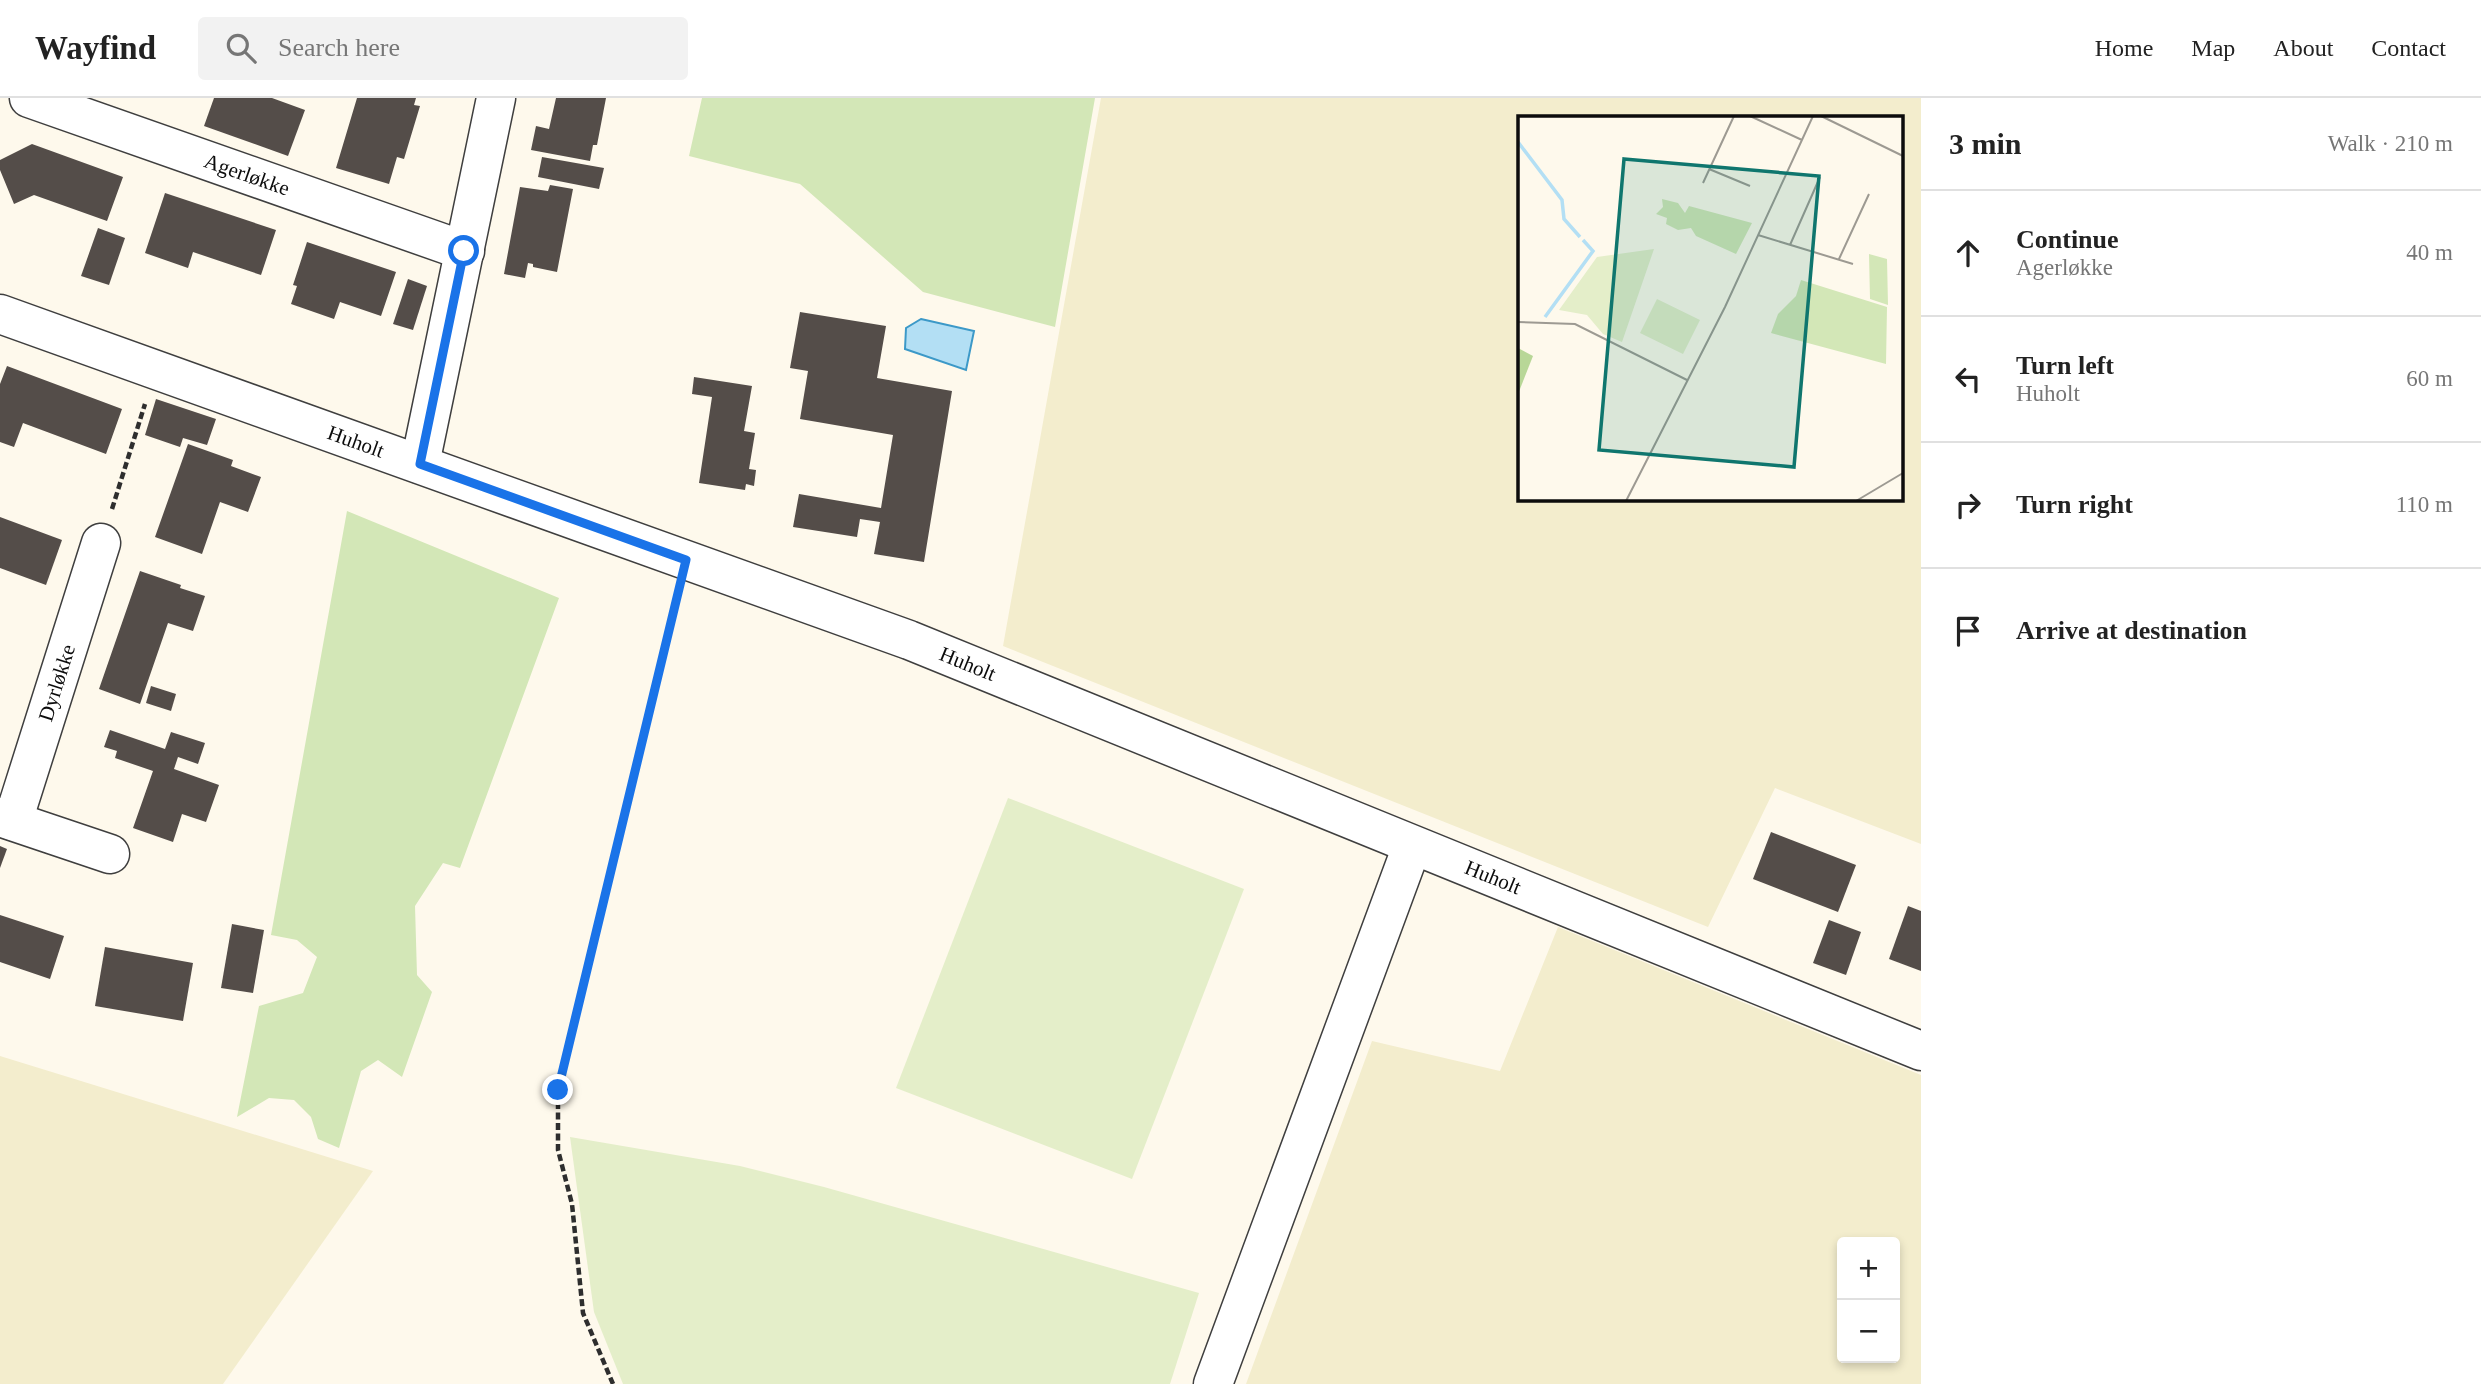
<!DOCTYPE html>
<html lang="en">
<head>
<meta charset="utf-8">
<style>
	:root { --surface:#fff; --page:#f2f2f2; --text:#222; --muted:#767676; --line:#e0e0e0 }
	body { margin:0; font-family:"Times New Roman",serif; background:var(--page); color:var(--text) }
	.controls { position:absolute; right:21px; bottom:21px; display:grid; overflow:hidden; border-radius:7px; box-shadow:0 4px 10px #0003 }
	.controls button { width:63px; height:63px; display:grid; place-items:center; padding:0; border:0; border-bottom:2px solid var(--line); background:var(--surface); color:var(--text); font:35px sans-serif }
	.stop { position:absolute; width:21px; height:21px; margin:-16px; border:5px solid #1a73e8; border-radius:50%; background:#fff }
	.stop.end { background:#1a73e8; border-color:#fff; box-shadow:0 2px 7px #0008 }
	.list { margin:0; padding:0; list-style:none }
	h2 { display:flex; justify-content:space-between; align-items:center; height:91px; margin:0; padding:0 28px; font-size:30px }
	h2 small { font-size:23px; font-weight:400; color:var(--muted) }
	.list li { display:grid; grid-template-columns:46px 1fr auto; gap:21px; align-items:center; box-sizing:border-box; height:126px; padding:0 28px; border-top:2px solid var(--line) }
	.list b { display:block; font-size:26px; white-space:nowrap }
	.list p { margin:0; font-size:23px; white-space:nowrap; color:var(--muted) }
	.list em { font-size:23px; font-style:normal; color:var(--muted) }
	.icon { flex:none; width:38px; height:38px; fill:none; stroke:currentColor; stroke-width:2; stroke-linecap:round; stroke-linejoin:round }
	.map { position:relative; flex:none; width:1921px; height:1286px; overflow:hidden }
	header { display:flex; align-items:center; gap:42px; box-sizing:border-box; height:98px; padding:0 35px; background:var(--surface); border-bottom:2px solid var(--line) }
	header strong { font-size:33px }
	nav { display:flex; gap:38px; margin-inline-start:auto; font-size:24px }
	.search { width:490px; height:63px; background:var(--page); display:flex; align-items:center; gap:18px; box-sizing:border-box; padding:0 24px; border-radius:7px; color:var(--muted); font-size:26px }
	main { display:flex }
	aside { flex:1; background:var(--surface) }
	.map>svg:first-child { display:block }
</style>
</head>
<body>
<header>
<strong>Wayfind</strong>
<div class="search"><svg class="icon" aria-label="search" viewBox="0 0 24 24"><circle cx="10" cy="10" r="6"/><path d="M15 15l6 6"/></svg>Search here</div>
<nav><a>Home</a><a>Map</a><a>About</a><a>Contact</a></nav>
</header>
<main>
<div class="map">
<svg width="1921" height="1286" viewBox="0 0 1921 1286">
	<rect width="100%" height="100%" fill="#fef9ec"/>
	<g fill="#f3edcd" fill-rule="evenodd">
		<path d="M1101,0H1921V746L1775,690L1708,829L1003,548ZM1520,19H1902V401H1520Z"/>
		<path d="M1558,829L1921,977V1286H1246L1372,943L1500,973ZM1895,1144V1260H1842V1144Z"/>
		<path d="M0,958L373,1073L223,1286H0Z"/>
	</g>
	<g fill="#d3e7b7">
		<path d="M702,0H1095L1055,229L923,194L800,86L689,58Z"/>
		<path d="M347,413L559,500L460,770L443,765L415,808L417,877L432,894L402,979L378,962L361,973L339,1050L318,1041L311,1019L294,1002L269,1000L237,1019L259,908L303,895L317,859L297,842L271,837Z"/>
	</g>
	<g fill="#e4eec9">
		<path d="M1008,700L1244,791L1132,1081L896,990Z"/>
		<path d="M570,1039L740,1068L824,1089L1199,1195L1170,1286H623L594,1214Z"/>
	</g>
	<path fill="#b3dff4" stroke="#3c99c8" stroke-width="2" d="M921,221L974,233L966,272L905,251L906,230Z"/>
	<g fill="#544d49">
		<path d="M214,0H272L305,12L288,58L204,28Z"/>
		<path d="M357,0H416L414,7L420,8L404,61L397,59L389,86L336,70Z"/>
		<path d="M556,0H606L597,47H593L590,63L531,52L536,28L549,31Z"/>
		<path d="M32,46L123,79L107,123L34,97L14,106L0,72V62Z"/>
		<path d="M542,59L604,70L599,91L538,79Z"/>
		<path d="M550,87L573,91L557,174L533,169V166L528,165L525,180L504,176L520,89L548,93Z"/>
		<path d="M165,95L276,132L261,177L193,154L188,170L145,155Z"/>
		<path d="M98,130L125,140L109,187L81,178Z"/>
		<path d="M307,144L396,174L381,218L340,204L334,221L291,206L297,188L293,187Z"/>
		<path d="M408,181L427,188L413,232L393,226Z"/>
		<path d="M800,214L886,228L877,280L952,293L924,464L874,456L880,424L860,421L857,439L793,429L799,396L881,410L893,337L800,321L808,273L790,270Z"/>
		<path d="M7,268L122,311L106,356L23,325L14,349L0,344V286Z"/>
		<path d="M694,279L752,288L744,333L755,335L749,371L756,372L754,388L746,386L745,392L699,385L712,299L692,296Z"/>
		<path d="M156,301L216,321L207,347L183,340L180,349L145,337Z"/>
		<path d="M188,346L233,362L231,368L261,379L248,414L220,404L202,456L155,439Z"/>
		<path d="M0,419L62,442L46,487L0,470Z"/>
		<path d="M140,473L181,487L180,490L205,498L193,533L168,525L140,606L99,591Z"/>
		<path d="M151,588L176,596L171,613L146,605Z"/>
		<path d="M110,632L165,651L171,634L205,645L198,666L178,659L174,671L219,687L206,724L182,716L173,744L133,730L153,673L115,660L117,653L104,649Z"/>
		<path d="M1771,734L1856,767L1838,814L1753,781Z"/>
		<path d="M0,748L7,751L0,770Z"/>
		<path d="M1908,808L1921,813V873L1889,861Z"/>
		<path d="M0,817L64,838L50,881L0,864Z"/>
		<path d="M1829,822L1861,834L1846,877L1813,865Z"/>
		<path d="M232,826L264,832L253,895L221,890Z"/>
		<path d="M105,849L193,865L183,923L95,908Z"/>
	</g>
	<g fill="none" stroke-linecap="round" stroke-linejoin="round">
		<g stroke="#3f3f3f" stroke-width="41">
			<g id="minor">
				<path id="s1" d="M29,0L465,153"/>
				<path id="s2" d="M0,216L909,542L1921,953"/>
				<path d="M420,366L496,0"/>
				<path d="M0,719L110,756"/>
				<path id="s3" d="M13,723L101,445"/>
				<path d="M1213,1286L1412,748"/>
			</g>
		</g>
		<g stroke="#2e2e2e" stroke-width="4.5" stroke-dasharray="7 3.5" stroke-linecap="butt">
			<path d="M112,411L145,306"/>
			<path d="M613,1286L583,1215L572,1106L558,1052V992L678,497"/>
		</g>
		<use href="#minor" stroke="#fff" stroke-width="38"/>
	</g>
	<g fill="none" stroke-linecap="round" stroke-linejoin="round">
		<path stroke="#1a73e8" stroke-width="9" d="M464,153L420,366L686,462L558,992"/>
	</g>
	<g text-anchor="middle" stroke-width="7" stroke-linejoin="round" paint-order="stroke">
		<g font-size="21" fill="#0c0c0c" stroke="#fff">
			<text dy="7" stroke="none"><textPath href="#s1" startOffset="231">Agerløkke</textPath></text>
			<text dy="7" stroke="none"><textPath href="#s2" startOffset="378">Huholt</textPath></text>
			<text dy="7" stroke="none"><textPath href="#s2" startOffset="1029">Huholt</textPath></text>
			<text dy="7" stroke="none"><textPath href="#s3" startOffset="145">Dyrløkke</textPath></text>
			<text dy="7" stroke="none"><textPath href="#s2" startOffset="1596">Huholt</textPath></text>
		</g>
	</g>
	<g transform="translate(1518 18)">
		<rect width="385" height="385" fill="#fef9ec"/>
		<path d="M144,83L160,87L167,97L171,90L234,107L218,138L178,120L173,112L160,114L148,108L149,102L138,98L145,91ZM351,138L369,143L370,189L352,183ZM283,164L369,191L368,248L253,217L260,198L278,180Z" fill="#d3e7b7"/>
		<path d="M0,232L15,240L0,278Z" fill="#b8d797"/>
		<path d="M136,133L104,226L85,218L69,199L41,194L79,141ZM139,183L182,204L165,238L122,217Z" fill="#e4eec9"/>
		<path fill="none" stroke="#b3dff4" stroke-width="3.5" d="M0,26L44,84L46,103L62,121M27,201L75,135L65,124"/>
		<path fill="none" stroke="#9d9a92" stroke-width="2" d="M232,0L284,24M303,0L385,40M191,53L232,70M185,67L216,0M240,119L335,148M272,129L302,61M321,143L351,78M0,206L57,208L169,264M108,385L207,191L295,0M338,385L385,357"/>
		<path fill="#0f766e" fill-opacity="0.15" stroke="#0f766e" stroke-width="3.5" d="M106,43L301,60L276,351L81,334Z"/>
		<rect width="385" height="385" fill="none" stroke="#0c0c0c" stroke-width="3.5"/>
	</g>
</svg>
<div class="controls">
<button>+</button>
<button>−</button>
</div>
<div class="stop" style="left:464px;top:153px"></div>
<div class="stop end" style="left:558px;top:992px"></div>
</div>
<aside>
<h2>3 min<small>Walk · 210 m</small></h2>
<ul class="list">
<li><svg class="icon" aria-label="ahead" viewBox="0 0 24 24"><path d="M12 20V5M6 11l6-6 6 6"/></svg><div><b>Continue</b><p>Agerløkke</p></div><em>40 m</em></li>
<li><svg class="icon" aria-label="left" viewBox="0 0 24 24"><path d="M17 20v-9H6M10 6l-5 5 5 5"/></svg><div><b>Turn left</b><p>Huholt</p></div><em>60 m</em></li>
<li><svg class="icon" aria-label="right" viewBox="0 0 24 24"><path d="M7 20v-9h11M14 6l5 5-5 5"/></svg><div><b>Turn right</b></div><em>110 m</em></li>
<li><svg class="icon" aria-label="arrive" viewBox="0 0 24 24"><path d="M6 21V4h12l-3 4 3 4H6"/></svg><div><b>Arrive at destination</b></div></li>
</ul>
</aside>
</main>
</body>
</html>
